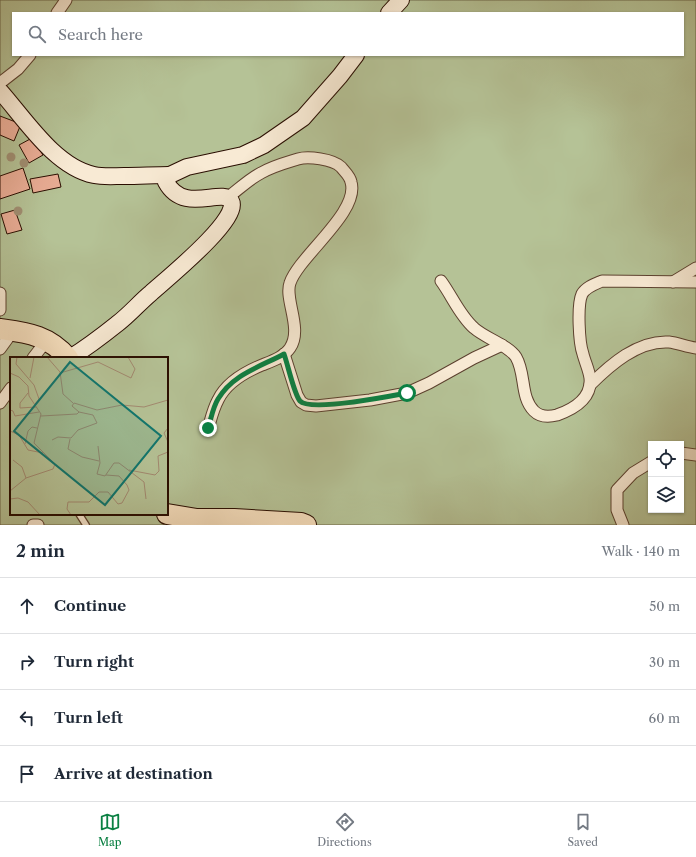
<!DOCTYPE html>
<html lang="en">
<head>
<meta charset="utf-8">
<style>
	:root { --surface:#fff; --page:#f2f2f3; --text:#1f2937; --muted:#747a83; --line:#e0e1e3; --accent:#0b8043 }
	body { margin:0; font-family:"Libre Caslon Text",serif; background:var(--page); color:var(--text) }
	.controls { position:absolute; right:12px; bottom:12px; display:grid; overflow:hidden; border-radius:0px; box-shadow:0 1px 3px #0004 }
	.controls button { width:36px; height:36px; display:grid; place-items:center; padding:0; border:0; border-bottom:1px solid var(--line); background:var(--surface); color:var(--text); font:20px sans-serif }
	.stop { position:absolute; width:12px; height:12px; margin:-9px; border:3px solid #0b8043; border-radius:50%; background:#fff }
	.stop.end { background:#0b8043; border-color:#fff; box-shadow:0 1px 4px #0008 }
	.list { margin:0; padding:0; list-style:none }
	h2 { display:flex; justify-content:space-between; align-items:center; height:52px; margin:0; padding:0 16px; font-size:17px }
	h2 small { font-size:13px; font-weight:400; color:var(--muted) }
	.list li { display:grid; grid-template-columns:26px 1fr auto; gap:12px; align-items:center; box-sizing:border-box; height:56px; padding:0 16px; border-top:1px solid var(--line) }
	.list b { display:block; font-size:15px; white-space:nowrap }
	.list em { font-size:13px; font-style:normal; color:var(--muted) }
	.icon { flex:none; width:22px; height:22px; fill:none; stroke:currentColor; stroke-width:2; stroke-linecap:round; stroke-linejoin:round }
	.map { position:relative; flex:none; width:696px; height:525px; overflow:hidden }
	.search { position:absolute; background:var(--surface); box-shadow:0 1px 3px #0004; left:12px; right:12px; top:12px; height:44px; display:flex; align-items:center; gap:10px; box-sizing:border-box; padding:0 14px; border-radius:0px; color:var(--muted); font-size:15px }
	.sheet { height:276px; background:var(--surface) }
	nav { display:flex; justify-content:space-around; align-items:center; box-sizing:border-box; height:56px; border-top:1px solid var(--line); background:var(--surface); font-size:11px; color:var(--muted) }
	nav a { display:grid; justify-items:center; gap:2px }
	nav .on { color:var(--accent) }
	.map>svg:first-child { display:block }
</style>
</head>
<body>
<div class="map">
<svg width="696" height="525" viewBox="0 0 696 525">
	<rect width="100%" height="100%" fill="#f5debd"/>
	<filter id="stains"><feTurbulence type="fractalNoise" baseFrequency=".005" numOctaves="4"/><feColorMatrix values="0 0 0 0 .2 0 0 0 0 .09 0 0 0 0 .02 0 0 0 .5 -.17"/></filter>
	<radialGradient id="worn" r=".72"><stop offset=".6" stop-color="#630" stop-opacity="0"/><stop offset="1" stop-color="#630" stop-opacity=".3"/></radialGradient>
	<path fill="#b5c296" stroke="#6f684b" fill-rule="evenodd" d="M0,0H696V525H0ZM13,13H683V55H13ZM11,358H167V514H11ZM651,444H681V510H651Z"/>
	<g fill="#eaad96" stroke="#290d00">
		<path d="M0,116L21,124L14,141L0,135Z"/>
		<path d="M32,138L43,155L29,163L19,145Z"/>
		<path d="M23,168L30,189L0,199V176Z"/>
		<path d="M58,174L61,187L33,193L30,179Z"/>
		<path d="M15,210L22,230L7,234L1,214Z"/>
	</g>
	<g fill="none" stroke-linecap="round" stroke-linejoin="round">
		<g stroke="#5c412f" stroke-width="8">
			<path id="lane" d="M79,514L86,525"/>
		</g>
		<g stroke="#5c412f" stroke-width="13">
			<g id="street">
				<path d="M57,13L66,0"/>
				<path d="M0,83L18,69L30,55"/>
				<path d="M441,281C452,296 460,316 474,328C485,338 508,345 516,357C526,374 520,397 534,411C540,417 549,417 557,415C574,409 592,398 590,378C589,370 585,362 583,354C579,343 577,305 582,294C586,287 595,284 602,281L696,282"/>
				<path d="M673,282L696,268"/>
				<path d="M0,293V310"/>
				<path d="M0,349L13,331"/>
				<path d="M284,354L297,395L301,402L306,405L316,406L370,400L407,393L429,383L474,358L502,345"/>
				<path d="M33,358L47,340"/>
				<path d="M590,385C610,365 638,340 669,342C678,343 687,347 696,348"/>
				<path d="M0,403L11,388"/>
				<path d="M208,429C211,419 213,409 218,400C226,383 245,372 262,365C272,361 284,357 290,348C303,329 284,299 290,283C299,256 360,212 351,182C350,176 345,172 341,167C333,159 308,156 298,159C285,163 273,166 261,173C249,179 238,190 227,198"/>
				<path d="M681,453L696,455"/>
				<path d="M33,525H38"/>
				<path d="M623,525L617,510V490L633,473L651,462"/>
			</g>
		</g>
		<g stroke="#290d00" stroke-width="18">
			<g id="secondary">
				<path d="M389,13L401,0"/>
				<path d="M0,91C25,119 55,167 94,175C103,177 114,176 124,176C139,176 155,175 170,175"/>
				<path d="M70,358C86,348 102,336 117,324C129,315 139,303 151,293C164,281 241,219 231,201C222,187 184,215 166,182L170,175L187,167L243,155L264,145L303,118L340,76L356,55"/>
			</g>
		</g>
		<g stroke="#290d00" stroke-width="22">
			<g id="highway">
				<path d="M0,329C28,333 48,335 68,358"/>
				<path d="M167,514L197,519H234L301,523L306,525"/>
			</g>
		</g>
		<use href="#lane" stroke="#f8ead4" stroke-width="5.5"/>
		<use href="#street" stroke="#f8ead4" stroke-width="11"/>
		<use href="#secondary" stroke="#f8ead4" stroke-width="16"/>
		<use href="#highway" stroke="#f5debd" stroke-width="20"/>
	</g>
	<g fill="#a08e72">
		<circle cx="11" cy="157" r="4.5"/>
		<circle cx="24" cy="163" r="4.5"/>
		<circle cx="18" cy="211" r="4.5"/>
	</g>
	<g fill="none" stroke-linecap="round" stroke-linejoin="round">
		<path stroke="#0b8043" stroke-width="5" d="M208,428C211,419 213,407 218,399C233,374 260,367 284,354C288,365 294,394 300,401C310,412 391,396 407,393"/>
	</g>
	<g transform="translate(10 357)">
		<rect width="158" height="158" fill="#f5debd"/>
		<path d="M0,0H158V158H0Z" fill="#b5c296"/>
		<path fill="none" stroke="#a38a71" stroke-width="1" d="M7,0L6,7L24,28L29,42L25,47M37,0L50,15L53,37L63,46M0,16L9,20L18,29L19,39L31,57L24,86L45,107L43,112L16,121L0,134M50,16L88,5L121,21L125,12L118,0M20,21L24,0M18,36L10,46V51L26,50M0,53L3,54L5,59L29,55M31,59L67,57L69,55L62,49L64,46L87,53L112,48L134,50L158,43M158,71L154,76L158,85M0,74L9,78L18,93L33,96M60,82L58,92L72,100L89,104M42,83L48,80L61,81L68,73L87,66L83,58L69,55M15,87L18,74L22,70L27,71M88,89L90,106L87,117L95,119L104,106H109L134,125L136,142M3,103L12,110L16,121M119,113L145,118L149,114L148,99L158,95M0,142L8,141L18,145L30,158M61,158L57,152L58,145H79L89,135H98L108,147L112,146L119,133L117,128L109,119L96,118"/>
		<path fill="#0f766e" fill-opacity="0.15" stroke="#0f766e" stroke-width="2" d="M60,5L151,79L95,148L4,74Z"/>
		<rect width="158" height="158" fill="none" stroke="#290d00" stroke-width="2"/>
	</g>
	<rect width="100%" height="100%" filter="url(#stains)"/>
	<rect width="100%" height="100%" fill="url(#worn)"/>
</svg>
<div class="controls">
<button><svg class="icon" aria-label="locate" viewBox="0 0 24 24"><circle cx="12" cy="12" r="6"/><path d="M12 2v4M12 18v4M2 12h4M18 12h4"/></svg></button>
<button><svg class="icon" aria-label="layers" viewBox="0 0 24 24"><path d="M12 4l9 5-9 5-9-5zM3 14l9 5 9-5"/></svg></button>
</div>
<div class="stop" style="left:407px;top:393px"></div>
<div class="stop end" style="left:208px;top:428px"></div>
<div class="search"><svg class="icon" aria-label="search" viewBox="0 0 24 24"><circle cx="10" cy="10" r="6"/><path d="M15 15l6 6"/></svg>Search here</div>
</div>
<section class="sheet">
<h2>2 min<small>Walk · 140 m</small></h2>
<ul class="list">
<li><svg class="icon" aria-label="ahead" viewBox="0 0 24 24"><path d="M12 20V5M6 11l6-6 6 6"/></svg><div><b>Continue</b></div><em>50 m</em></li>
<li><svg class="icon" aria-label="right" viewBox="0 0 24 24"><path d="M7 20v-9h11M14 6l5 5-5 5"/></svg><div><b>Turn right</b></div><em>30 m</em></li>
<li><svg class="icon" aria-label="left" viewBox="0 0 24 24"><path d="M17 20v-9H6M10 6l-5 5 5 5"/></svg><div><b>Turn left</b></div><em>60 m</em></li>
<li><svg class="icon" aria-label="arrive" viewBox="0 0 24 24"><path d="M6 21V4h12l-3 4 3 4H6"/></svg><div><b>Arrive at destination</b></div></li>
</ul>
</section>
<nav>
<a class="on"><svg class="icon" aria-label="map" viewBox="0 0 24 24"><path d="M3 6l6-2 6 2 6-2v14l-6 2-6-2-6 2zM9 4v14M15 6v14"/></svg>Map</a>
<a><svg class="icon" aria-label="directions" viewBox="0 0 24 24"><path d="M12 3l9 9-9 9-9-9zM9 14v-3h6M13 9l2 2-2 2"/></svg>Directions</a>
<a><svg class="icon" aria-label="saved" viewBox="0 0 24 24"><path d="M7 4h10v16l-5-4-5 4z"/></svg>Saved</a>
</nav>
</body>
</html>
